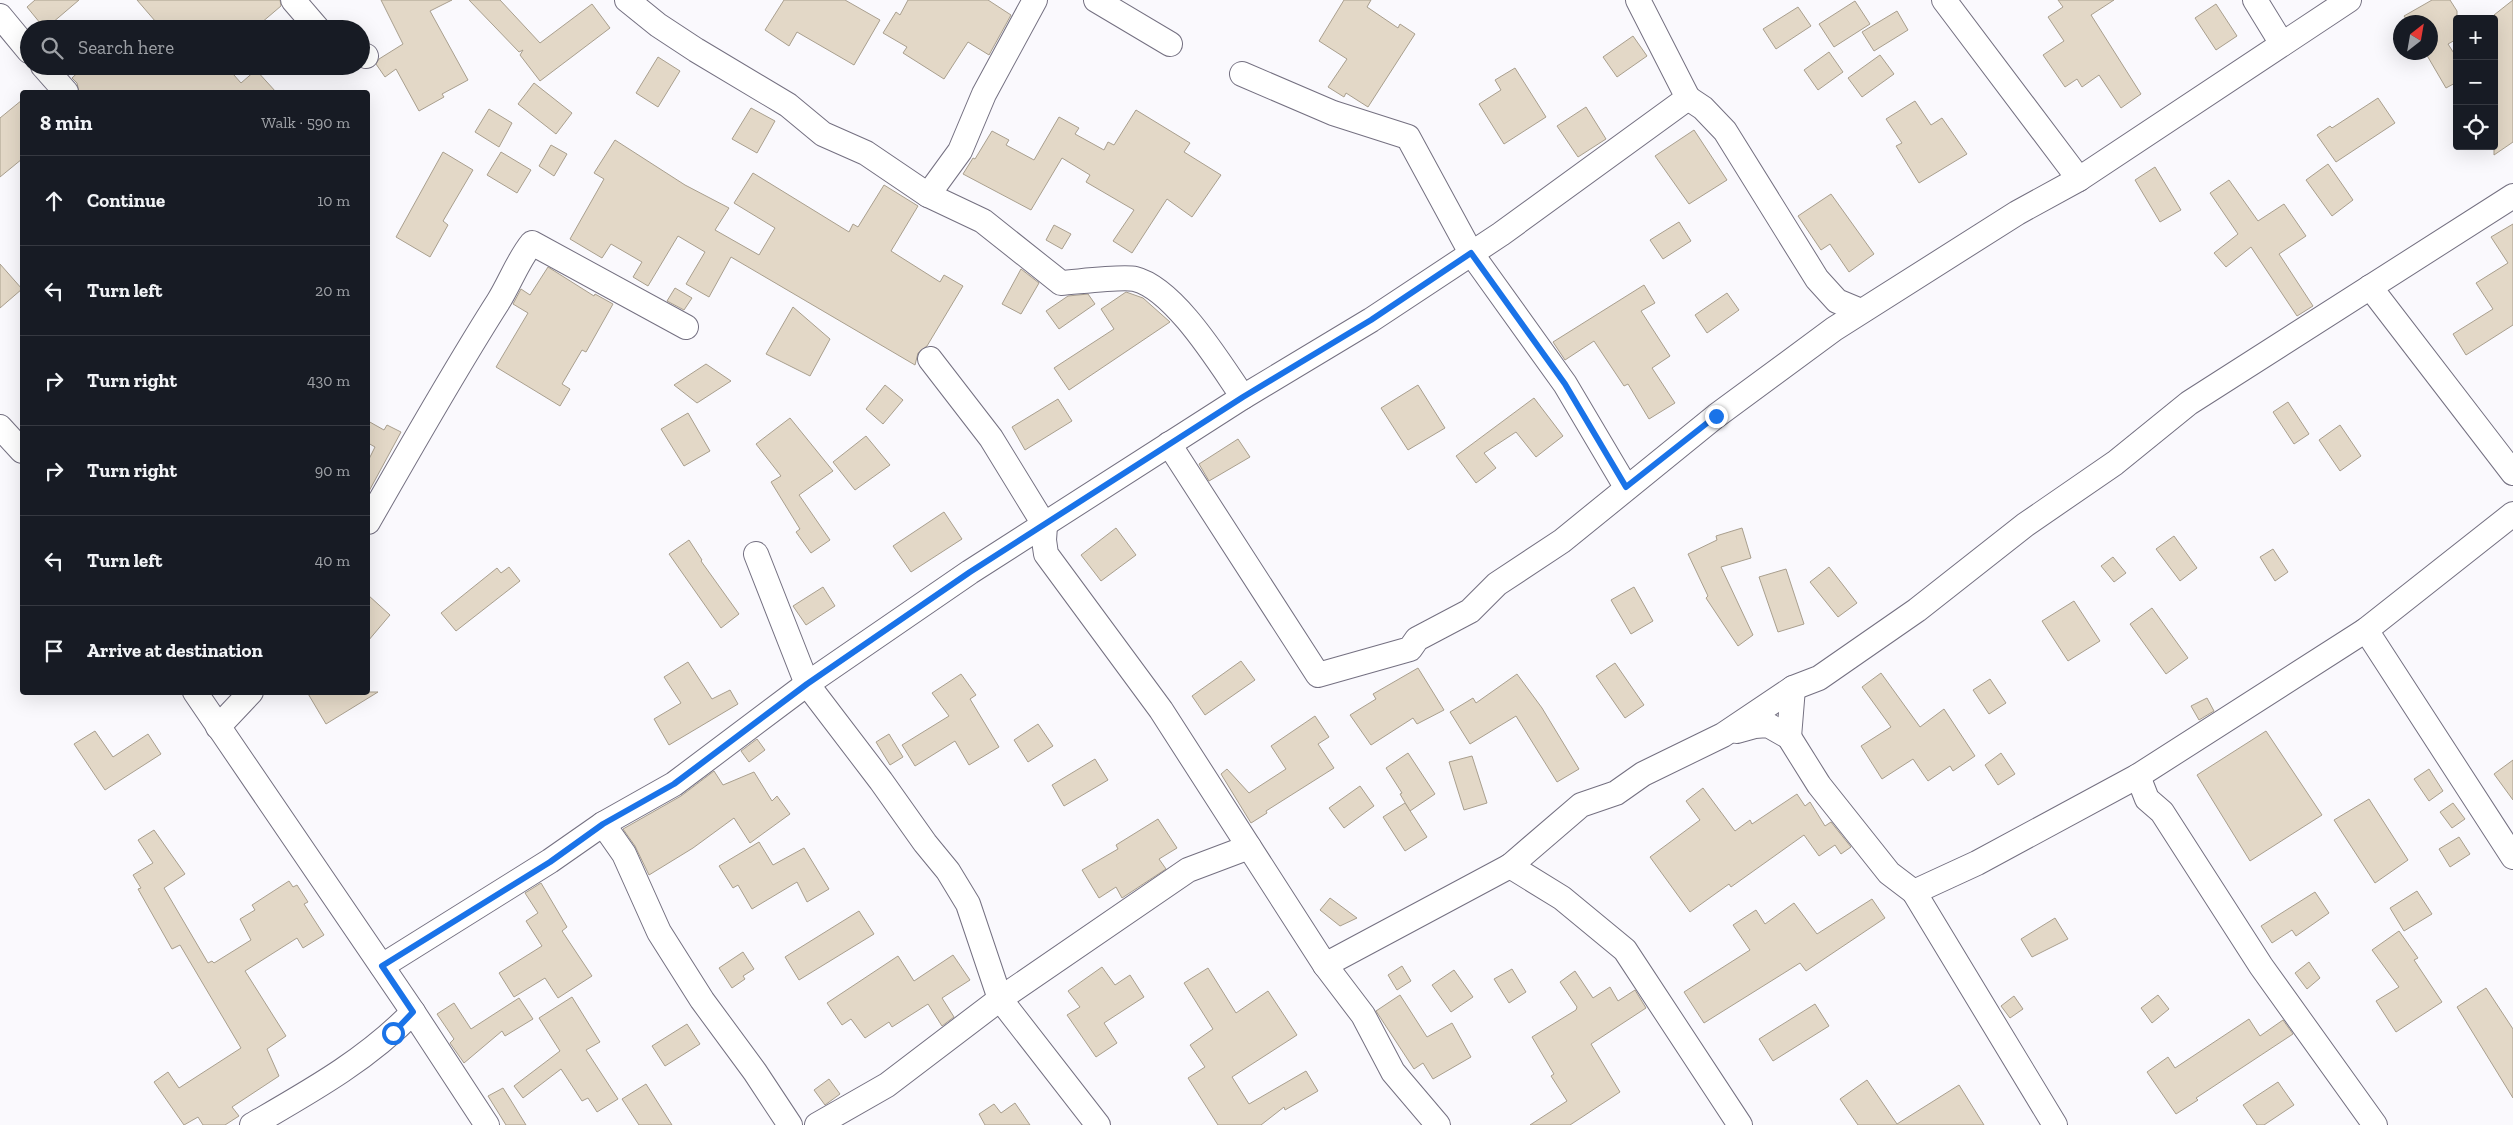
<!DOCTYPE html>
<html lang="en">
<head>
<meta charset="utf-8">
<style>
	:root { --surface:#171b24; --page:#20242c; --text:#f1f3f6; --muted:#9ea1a6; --line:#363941 }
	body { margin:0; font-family:"Zilla Slab",serif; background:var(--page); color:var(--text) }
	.controls { position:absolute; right:15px; top:15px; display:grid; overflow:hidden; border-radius:5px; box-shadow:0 5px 20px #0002 }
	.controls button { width:45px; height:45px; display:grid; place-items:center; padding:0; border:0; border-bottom:1px solid var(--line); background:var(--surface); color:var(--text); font:25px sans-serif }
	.compass { position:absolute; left:2393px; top:15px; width:45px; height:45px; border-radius:50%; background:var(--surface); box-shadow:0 5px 20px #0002; rotate:31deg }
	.stop { position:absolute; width:15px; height:15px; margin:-11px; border:4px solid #1a73e8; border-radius:50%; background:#fff }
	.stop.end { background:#1a73e8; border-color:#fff; box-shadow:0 1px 5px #0008 }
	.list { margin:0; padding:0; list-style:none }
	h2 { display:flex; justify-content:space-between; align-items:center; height:65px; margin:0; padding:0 20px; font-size:21px }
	h2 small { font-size:16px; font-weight:400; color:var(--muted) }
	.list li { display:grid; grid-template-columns:32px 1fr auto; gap:15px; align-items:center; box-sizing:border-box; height:90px; padding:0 20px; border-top:1px solid var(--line) }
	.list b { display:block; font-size:19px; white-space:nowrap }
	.list em { font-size:16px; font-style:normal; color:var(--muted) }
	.icon { flex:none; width:28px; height:28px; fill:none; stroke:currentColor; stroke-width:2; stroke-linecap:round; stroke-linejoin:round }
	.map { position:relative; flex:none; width:2513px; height:1125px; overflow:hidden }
	.search { position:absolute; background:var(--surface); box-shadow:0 5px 20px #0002; left:20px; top:20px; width:350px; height:55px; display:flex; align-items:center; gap:12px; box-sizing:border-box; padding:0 18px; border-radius:28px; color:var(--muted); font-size:19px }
	.panel { position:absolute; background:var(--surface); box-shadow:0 5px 20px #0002; left:20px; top:90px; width:350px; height:605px; border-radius:5px }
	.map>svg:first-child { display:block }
</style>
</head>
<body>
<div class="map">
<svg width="2513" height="1125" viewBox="0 0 2513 1125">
	<rect width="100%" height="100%" fill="#faf9fd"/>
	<g fill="#e3d8c7" stroke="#a99f8e">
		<path d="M35,0H79L45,29L27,7Z"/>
		<path d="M137,0H280L281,6L254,29H162Z"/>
		<path d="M381,0H452L430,11L468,80L442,94L444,97L419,111L396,69L385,77L376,64L379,59L403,44Z"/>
		<path d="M469,0H500L540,43L592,4L610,28L540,81L520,55L523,50L519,52Z"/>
		<path d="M784,0H845L880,20L854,65L797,32L789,46L765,30Z"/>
		<path d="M908,0H988L1011,15L989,55L968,42L944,79L903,53L907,47L883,33L896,12L900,15Z"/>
		<path d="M1344,0H1371L1367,7L1398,28L1400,24L1415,34L1368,107L1346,93L1344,97L1328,87L1347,59L1319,41Z"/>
		<path d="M2058,0H2114L2091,15L2141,94L2121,108L2099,75L2082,87L2077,79L2065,87L2043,55L2064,41L2048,17L2063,7Z"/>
		<path d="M2432,0H2450L2457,11V39L2448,44L2457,58V82L2446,88L2425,52H2430V22H2408L2404,16Z"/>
		<path d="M2513,0V142L2494,155V15Z"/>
		<path d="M1855,1L1870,24L1834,47L1819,24Z"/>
		<path d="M2216,4L2237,36L2216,50L2195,18Z"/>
		<path d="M1798,7L1811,26L1776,49L1763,29Z"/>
		<path d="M1897,11L1908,30L1874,51L1862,32Z"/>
		<path d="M1633,36L1647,56L1617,77L1603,57Z"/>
		<path d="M1829,52L1843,72L1818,90L1804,70Z"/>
		<path d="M1880,55L1894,74L1862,97L1848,78Z"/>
		<path d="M658,57L680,71L658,107L636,93Z"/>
		<path d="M85,66H226L241,83L256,70L276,92H79L77,83L72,78Z"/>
		<path d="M1515,68L1546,117L1504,144L1479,104L1501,90L1495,80Z"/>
		<path d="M534,83L572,113L556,134L518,104Z"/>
		<path d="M2378,98L2395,123L2336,162L2317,135L2330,126L2332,128Z"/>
		<path d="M22,100V159L0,177V118Z"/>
		<path d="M1915,101L1931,125L1942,118L1967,154L1919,183L1896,146L1902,143L1886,119Z"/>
		<path d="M1586,107L1606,139L1578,157L1557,126Z"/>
		<path d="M751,108L775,121L757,153L732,139Z"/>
		<path d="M489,109L512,123L499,147L475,132Z"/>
		<path d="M1136,110L1190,143L1184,152L1221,175L1192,217L1167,199L1132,253L1113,241L1134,210L1086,182L1090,175L1062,158L1031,210L963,174L973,158L975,159L992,131L1009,140L1006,145L1034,160L1059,117L1079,128L1075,134L1104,150L1108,142L1114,145Z"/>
		<path d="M1694,130L1727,180L1689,204L1655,156Z"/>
		<path d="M615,140L685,185L729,208L715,230L759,255L775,228L734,203L753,173L849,232L853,224L858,227L884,185L918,206L891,251L940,282L944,275L963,286L927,346L918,353L915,365L731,257L709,297L686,284L705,252L678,236L648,286L633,277L642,262L611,244L602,258L570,239L604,179L594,173Z"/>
		<path d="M551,145L567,154L554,176L539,166Z"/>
		<path d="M443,152L473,170L443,221L448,225L430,257L396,237Z"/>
		<path d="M501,152L531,170L517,193L487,175Z"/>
		<path d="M2328,164L2353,200L2332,216L2306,180Z"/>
		<path d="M2155,167L2181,210L2160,222L2135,180Z"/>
		<path d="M2229,180L2258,221L2284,204L2306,236L2279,254L2313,306L2297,316L2251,247L2226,267L2214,253L2238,234L2210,193Z"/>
		<path d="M1831,194L1874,254L1849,272L1830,244L1821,250L1798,216Z"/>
		<path d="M1679,222L1691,241L1663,259L1650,240Z"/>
		<path d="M2513,224V325L2466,355L2453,334L2493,309L2476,283L2508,263L2491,237Z"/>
		<path d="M1054,225L1071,234L1062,249L1046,240Z"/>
		<path d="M0,264L22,289L0,308Z"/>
		<path d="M548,267L594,296L595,294L613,304L586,352L582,350L562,384L570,389L560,406L496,367L528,313L513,304L521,289L530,295Z"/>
		<path d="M1021,269L1039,283L1021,314L1002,304Z"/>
		<path d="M1644,285L1655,303L1641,311L1670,356L1652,368L1675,403L1649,419L1628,384L1624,386L1594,341L1565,360L1553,342Z"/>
		<path d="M675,288L692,298L684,310L667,301Z"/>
		<path d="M1126,292L1143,298L1170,322L1069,390L1054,368L1114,329L1101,309Z"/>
		<path d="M1727,293L1739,310L1707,333L1695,315Z"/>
		<path d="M1088,294L1095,304L1059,329L1046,311L1068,296Z"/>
		<path d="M793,307L830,339L810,376L766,354Z"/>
		<path d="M706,364L731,381L697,403L674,385Z"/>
		<path d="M885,385L903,400L883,424L866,409Z"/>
		<path d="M1418,385L1445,428L1408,450L1381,408Z"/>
		<path d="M1534,398L1563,436L1536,457L1516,432L1484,453L1496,468L1476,483L1456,456Z"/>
		<path d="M1058,399L1072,421L1025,450L1012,427Z"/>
		<path d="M2288,402L2309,434L2294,444L2273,412Z"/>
		<path d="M688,413L710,451L684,466L661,429Z"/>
		<path d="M790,418L833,471L799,495L830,540L811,553L796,532L800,529L771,482L781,476L756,444Z"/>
		<path d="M368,421L384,430L387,425L401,432L368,493V461L375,447L368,443Z"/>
		<path d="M2340,425L2361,456L2340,471L2319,440Z"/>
		<path d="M866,436L890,465L855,490L833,462Z"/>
		<path d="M1238,439L1250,457L1209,481L1199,464Z"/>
		<path d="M944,512L962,539L911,572L893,546Z"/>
		<path d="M1116,528L1136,555L1101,581L1081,555Z"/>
		<path d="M1742,528L1751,558L1721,567L1753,635L1738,646L1706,598L1708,596L1688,554L1717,540L1716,536Z"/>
		<path d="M2174,536L2197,568L2180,581L2156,549Z"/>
		<path d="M689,540L702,560L701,561L739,614L721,628L669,554Z"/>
		<path d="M2273,549L2288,572L2275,581L2260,557Z"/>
		<path d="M2113,557L2126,573L2114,582L2101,566Z"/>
		<path d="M509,567L520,581L456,631L441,613L497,568L501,573Z"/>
		<path d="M1829,567L1857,603L1838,617L1810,582Z"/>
		<path d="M1786,569L1804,624L1778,632L1759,577Z"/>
		<path d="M823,587L835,606L806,625L793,606Z"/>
		<path d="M1634,587L1653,621L1631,634L1611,600Z"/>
		<path d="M368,595L390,615L368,641Z"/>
		<path d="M2074,601L2100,641L2068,661L2042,621Z"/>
		<path d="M2152,608L2188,658L2166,674L2130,624Z"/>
		<path d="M1241,661L1255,680L1205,715L1192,696Z"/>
		<path d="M688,662L712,699L730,690L738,704L669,745L654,719L681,703L664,677Z"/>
		<path d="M1615,663L1644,705L1625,718L1596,676Z"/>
		<path d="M1418,668L1444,710L1417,724L1413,718L1371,745L1350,715L1376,699L1373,694Z"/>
		<path d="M1881,673L1920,727L1944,709L1975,756L1953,771L1950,766L1928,781L1913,759L1882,779L1861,746L1891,727L1862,687Z"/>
		<path d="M961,674L976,695L970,699L999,747L969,765L955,741L915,766L902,745L949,716L932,693Z"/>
		<path d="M1517,674L1542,708L1579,769L1557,782L1516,716L1470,744L1450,712L1473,698L1476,703Z"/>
		<path d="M1990,679L2006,703L1989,714L1973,690Z"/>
		<path d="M307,692H378L326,724Z"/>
		<path d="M2207,698L2214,711L2199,720L2191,706Z"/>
		<path d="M1315,716L1329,737L1318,744L1334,768L1266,811L1267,813L1251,823L1221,774L1227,769L1249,793L1286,769L1271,746Z"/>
		<path d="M1038,724L1053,746L1028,762L1014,740Z"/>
		<path d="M95,731L113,757L148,734L161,754L105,790L74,744Z"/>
		<path d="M2266,731L2322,815L2250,861L2197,775Z"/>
		<path d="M889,734L903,757L890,765L876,742Z"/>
		<path d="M757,739L765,750L749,762L741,751Z"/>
		<path d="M1408,753L1435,794L1410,811L1400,794L1402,793L1386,768Z"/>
		<path d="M2001,753L2015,774L1998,785L1985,765Z"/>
		<path d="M1472,756L1487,803L1464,810L1449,762Z"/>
		<path d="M1095,759L1108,780L1064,806L1052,785Z"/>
		<path d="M2513,760V800L2494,774Z"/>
		<path d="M2429,769L2443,791L2429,801L2414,779Z"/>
		<path d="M714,771L723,785L754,772L772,801L777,796L790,814L750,843L734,818L693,848L649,875L635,846L623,829L681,796Z"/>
		<path d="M1360,786L1374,806L1344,828L1329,808Z"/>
		<path d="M1703,788L1735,831L1750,820L1752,824L1797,794L1805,806L1810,802L1825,826L1831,822L1851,847L1841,854L1835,845L1819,856L1804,835L1731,887L1729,884L1690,912L1650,857L1700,820L1686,801Z"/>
		<path d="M2369,799L2408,860L2375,883L2334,820Z"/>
		<path d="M1405,803L1427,837L1405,851L1383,817Z"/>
		<path d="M2453,803L2465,819L2452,828L2440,812Z"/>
		<path d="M1158,819L1177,848L1159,859L1166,869L1122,898L1116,887L1099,898L1082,870L1118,849L1116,845Z"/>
		<path d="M154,830L185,874L164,888L208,963L212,961L214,963L251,940L240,919L255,910L252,905L289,881L293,887L297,885L308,902L304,904L324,935L303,948L297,938L245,971L286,1036L267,1049L279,1076L232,1107L239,1116L225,1125H203L198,1117L184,1125L154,1082L168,1072L179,1088L241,1048L180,945L172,949L138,889L141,888L133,875L153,863L138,840Z"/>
		<path d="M2459,837L2470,854L2450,867L2439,849Z"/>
		<path d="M759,842L773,865L804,848L829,889L807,902L797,882L752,909L738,885L733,888L719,866Z"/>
		<path d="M541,883L567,927L562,931L592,976L558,998L545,978L514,997L499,973L542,946L526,921L538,913L525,893Z"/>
		<path d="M2417,891L2432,914L2404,931L2390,908Z"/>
		<path d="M2315,892L2329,913L2296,936L2292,930L2272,943L2261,926Z"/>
		<path d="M1330,898L1357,918L1340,926L1320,910Z"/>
		<path d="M1872,899L1885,918L1806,971L1800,963L1704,1023L1684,992L1750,950L1733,925L1756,910L1765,924L1794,903L1817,934Z"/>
		<path d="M859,911L874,934L799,980L785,957Z"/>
		<path d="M2055,918L2068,939L2032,957L2021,939Z"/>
		<path d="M2399,931L2418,958L2414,960L2442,1002L2396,1032L2376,1001L2399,987L2372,950Z"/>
		<path d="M743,952L754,969L743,976L745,979L732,988L719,968Z"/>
		<path d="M953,955L970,980L942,998L954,1017L942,1026L928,1004L892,1027L889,1022L865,1038L851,1019L842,1025L827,1003L898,956L914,981Z"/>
		<path d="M2309,962L2320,978L2307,989L2295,973Z"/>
		<path d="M1402,966L1411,981L1397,990L1388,975Z"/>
		<path d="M1102,967L1115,985L1130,975L1144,997L1104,1023L1117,1043L1096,1057L1067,1015L1080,1007L1068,991Z"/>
		<path d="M1208,968L1236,1013L1268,991L1297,1035L1232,1077L1249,1104L1306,1071L1318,1091L1285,1110L1284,1107L1261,1125H1218L1188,1078L1205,1067L1190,1045L1213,1029L1184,983Z"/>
		<path d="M1512,969L1526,992L1509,1003L1494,979Z"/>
		<path d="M1454,970L1473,997L1451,1012L1432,985Z"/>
		<path d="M1575,971L1593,998L1610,987L1618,1001L1635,990L1646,1008L1591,1044L1620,1092L1570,1125H1530L1567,1101L1551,1076L1554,1074L1532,1037L1576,1010L1577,1007L1560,982Z"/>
		<path d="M2486,988L2513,1029V1098L2457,1007Z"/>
		<path d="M1400,995L1427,1037L1452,1023L1471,1057L1433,1079L1423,1063L1414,1069L1376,1011Z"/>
		<path d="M2158,995L2169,1009L2152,1023L2141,1008Z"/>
		<path d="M2014,996L2023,1009L2010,1018L2001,1006Z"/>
		<path d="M572,997L600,1042L586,1050L618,1099L597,1112L588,1098L582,1101L561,1069L523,1098L514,1086L560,1051L539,1018Z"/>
		<path d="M519,998L533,1019L505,1036L502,1031L464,1063L450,1043L454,1039L437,1014L454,1003L471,1029Z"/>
		<path d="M1815,1004L1829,1026L1773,1061L1759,1039Z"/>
		<path d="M2249,1019L2260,1036L2283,1020L2293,1034L2196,1098L2198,1100L2176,1114L2147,1072L2168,1057L2175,1068Z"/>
		<path d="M687,1024L700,1044L665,1066L652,1046Z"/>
		<path d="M829,1079L840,1094L825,1105L814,1090Z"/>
		<path d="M1867,1080L1897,1124L1959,1085L1984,1125H1858L1840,1099Z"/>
		<path d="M2278,1082L2294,1105L2264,1125H2257L2243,1105Z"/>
		<path d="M646,1084L672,1125H639L622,1099Z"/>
		<path d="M503,1088L510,1099L526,1125H506L488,1096Z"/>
		<path d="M1015,1103L1030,1125H985L979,1114L994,1104L1001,1113Z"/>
	</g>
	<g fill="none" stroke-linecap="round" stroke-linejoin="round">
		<g stroke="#747081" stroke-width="26">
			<g id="minor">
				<path d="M293,0L318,29"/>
				<path d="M627,0L658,25L696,50L788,105L823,134L866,153L928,195L983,221L1061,283C1077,282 1122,276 1135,279C1175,289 1220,364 1243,397"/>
				<path d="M1096,0L1170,44"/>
				<path d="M1944,0L2079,179"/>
				<path d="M2255,0L2282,44"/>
				<path d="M0,16L29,51"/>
				<path d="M361,54L366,56"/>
				<path d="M43,66L66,92"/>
				<path d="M1242,74L1333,113L1408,137L1471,253L1565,384L1626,487"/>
				<path d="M1688,98L1703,108L1725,131L1817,279L1837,301L1861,311"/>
				<path d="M928,195L960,151L984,94L1035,0"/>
				<path d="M2370,287L2513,473"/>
				<path d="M930,359L991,438L1045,526L1044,540L1046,554L1161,710L1325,965L1363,1015L1393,1072L1438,1125"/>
				<path d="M0,427L22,451"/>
				<path d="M1169,444L1318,675L1410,649L1417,639L1470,611L1497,584L1562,541L1716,416L1834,329L2017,213L2079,179L2349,0"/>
				<path d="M368,522C410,449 452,374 498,302C510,283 518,260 532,243L686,327"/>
				<path d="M756,554L807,684L881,781L925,843L948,871L968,904L1000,999L1098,1125"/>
				<path d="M2366,630L2513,857"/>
				<path d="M195,692L413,1012L487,1125"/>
				<path d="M218,727L251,692"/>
				<path d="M1737,731L1755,726L1768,725L1789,737L1819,785L1889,873L1914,892L2055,1125"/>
				<path d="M1789,737L1793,688"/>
				<path d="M2138,776L2147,799L2162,812L2261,966L2375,1125"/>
				<path d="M603,824L624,854L659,932L702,1000L755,1072L790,1125"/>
				<path d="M1510,866L1562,898L1625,950L1740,1125"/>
				<path d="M1914,892L1977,863L2138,776L2366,630L2513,514"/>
				<path d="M1325,965L1510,866L1581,805L1616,793L1643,774L1723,735L1793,688L1819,678L1917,610L2025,525L2115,463L2189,403L2513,196"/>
				<path d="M382,966L550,861L603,824L674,784L807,684L970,572L1243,397L1371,320L1501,234L1688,98L1638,0"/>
				<path d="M252,1125C309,1092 367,1060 413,1012"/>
				<path d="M817,1125L887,1085L1000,999L1188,870L1249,847"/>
			</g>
		</g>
		<use href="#minor" stroke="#fff" stroke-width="24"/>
	</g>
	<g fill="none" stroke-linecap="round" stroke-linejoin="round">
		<path stroke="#1a73e8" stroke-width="6" d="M393,1033L413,1012L382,966L550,862L603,824L674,784L807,684L970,572L1243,397L1371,320L1471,253L1565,384L1626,487L1716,416"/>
	</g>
</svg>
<div class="controls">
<button>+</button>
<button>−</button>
<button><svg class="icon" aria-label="locate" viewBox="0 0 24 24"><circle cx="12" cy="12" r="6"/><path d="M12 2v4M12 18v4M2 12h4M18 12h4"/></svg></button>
</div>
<svg class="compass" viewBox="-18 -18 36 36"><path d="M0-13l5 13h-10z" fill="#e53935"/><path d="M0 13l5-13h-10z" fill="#9ea1a6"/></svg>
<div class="stop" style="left:393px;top:1033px"></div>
<div class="stop end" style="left:1716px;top:416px"></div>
<div class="search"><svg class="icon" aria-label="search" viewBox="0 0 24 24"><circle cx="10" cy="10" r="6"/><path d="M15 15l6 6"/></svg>Search here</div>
<section class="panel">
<h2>8 min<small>Walk · 590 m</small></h2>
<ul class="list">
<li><svg class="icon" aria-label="ahead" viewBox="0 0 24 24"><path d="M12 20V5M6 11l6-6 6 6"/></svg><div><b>Continue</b></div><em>10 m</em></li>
<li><svg class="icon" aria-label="left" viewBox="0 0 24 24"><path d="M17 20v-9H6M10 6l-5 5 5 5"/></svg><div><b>Turn left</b></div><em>20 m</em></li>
<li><svg class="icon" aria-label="right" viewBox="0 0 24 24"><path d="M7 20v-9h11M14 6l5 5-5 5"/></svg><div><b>Turn right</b></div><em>430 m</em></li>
<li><svg class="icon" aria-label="right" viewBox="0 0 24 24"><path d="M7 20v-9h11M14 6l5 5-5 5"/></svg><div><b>Turn right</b></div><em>90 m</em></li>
<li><svg class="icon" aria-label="left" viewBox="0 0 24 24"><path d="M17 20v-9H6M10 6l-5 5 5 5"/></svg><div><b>Turn left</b></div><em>40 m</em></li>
<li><svg class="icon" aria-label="arrive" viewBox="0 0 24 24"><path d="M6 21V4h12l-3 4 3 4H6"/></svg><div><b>Arrive at destination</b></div></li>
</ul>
</section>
</div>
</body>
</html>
